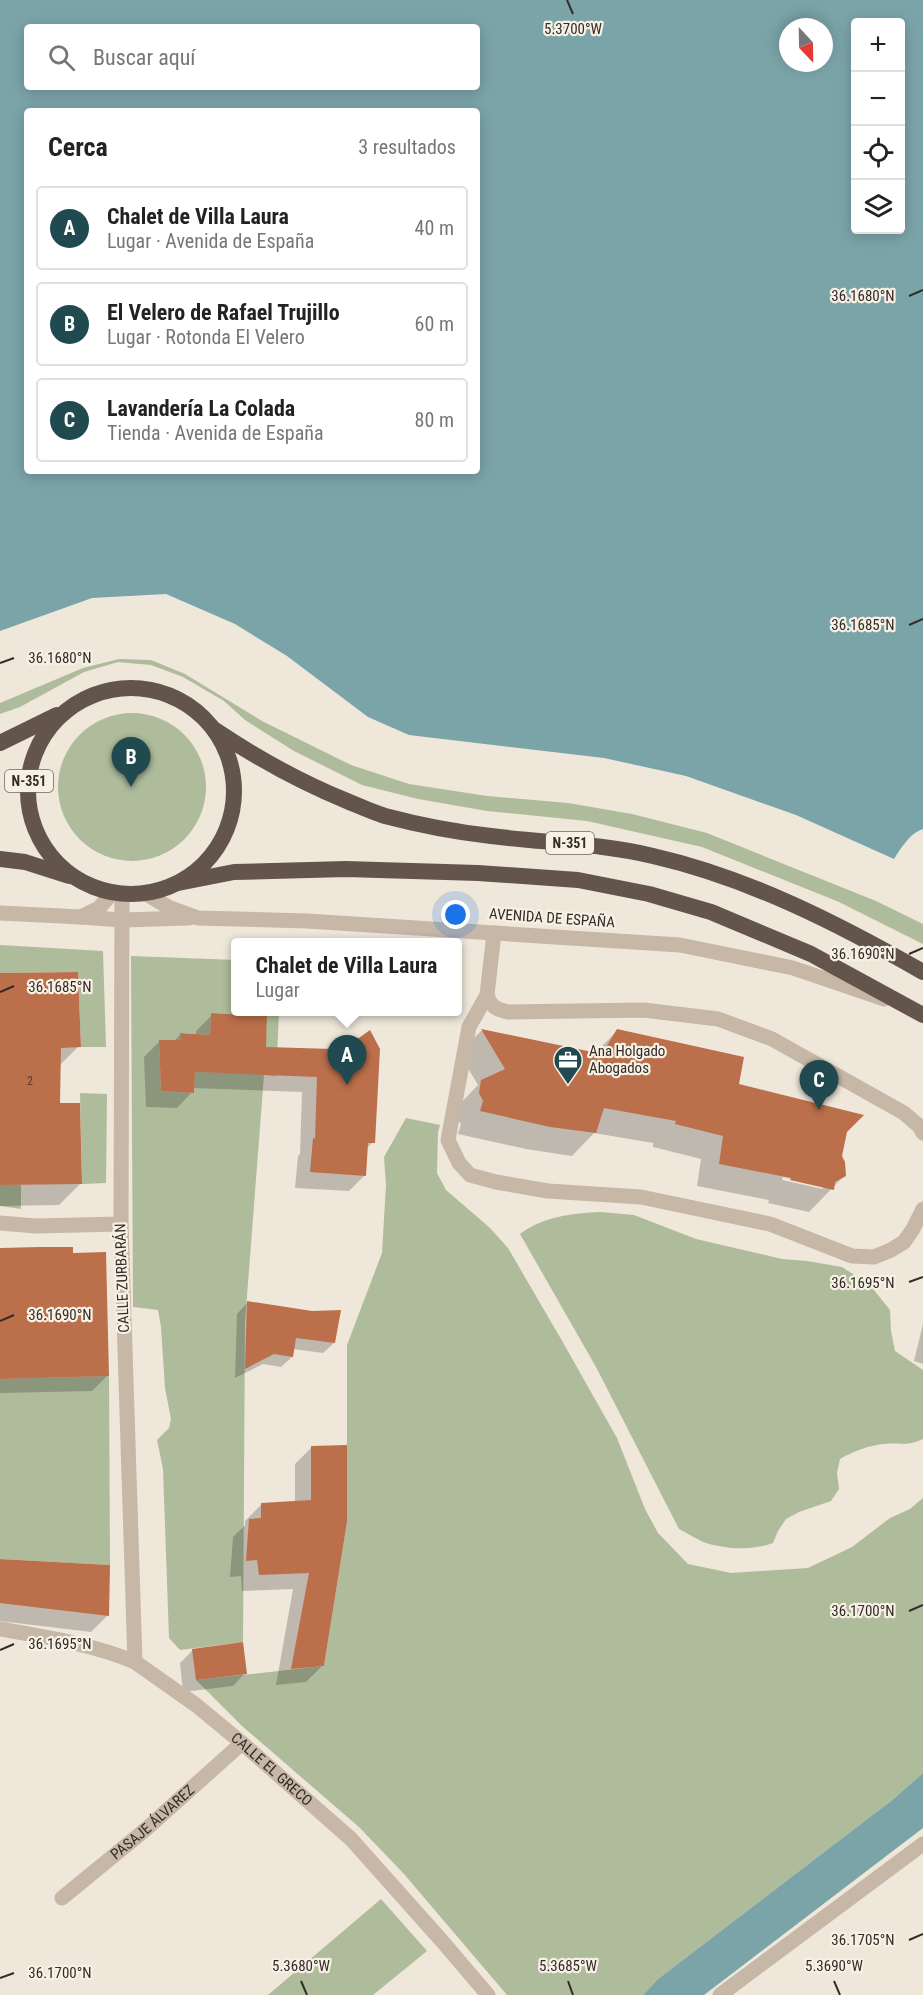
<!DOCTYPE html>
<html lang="es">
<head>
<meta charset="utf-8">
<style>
	:root { --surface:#fff; --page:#f6f6f6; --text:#222; --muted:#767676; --line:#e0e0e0; --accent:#204950 }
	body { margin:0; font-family:"Roboto Condensed",sans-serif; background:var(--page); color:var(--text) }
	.controls { position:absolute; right:18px; top:18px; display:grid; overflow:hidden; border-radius:6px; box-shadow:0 3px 15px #0003 }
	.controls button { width:54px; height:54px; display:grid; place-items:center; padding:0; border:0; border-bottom:2px solid var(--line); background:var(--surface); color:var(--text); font:30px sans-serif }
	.compass { position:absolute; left:779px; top:18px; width:54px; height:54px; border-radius:50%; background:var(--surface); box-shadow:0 3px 15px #0003; rotate:158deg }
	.you { position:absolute; left:456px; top:915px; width:21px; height:21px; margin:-15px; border:4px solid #fff; border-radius:50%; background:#1a73e8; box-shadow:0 0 0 9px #1a73e833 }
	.badge { display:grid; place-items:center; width:39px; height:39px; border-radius:50%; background:var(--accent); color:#fff; font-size:20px; font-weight:700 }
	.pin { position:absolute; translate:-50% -50px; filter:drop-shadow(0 2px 3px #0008) }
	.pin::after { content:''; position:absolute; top:32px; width:21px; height:18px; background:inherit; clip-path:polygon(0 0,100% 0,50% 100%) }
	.popup { position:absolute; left:231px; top:938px; width:231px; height:78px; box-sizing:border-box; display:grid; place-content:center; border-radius:6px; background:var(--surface); filter:drop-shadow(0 2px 4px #0005); font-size:20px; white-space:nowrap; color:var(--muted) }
	.popup b { font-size:22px; color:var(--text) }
	.popup::after { content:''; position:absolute; left:50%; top:100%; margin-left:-12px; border:12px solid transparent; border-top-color:var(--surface) }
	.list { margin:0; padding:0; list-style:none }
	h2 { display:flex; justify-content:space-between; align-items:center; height:78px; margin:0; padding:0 24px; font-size:26px }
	h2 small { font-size:20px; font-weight:400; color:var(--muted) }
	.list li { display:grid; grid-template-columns:39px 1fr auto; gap:18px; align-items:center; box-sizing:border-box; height:84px; margin:0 12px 12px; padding:0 12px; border:2px solid var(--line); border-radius:6px }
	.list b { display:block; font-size:22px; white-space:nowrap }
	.list p { margin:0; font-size:20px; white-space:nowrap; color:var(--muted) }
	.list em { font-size:20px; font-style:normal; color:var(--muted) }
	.icon { flex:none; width:33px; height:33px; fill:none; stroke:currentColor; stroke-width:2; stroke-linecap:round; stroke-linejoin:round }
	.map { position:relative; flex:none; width:923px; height:1995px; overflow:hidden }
	.search { position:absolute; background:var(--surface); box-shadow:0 3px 15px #0003; left:24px; top:24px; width:456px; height:66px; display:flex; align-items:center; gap:15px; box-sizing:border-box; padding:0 21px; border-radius:6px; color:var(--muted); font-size:22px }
	.panel { position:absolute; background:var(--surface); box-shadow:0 3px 15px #0003; left:24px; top:108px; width:456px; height:366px; border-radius:6px }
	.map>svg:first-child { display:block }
</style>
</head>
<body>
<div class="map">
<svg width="923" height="1995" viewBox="0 0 923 1995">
	<rect width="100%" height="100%" fill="#efe7da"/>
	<g fill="#aebc9b" fill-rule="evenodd">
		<path d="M119,659L151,660L185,674L262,721L351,765L409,784L487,796L568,803L632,814L707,833L876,901L923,924V944L839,902L702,847L587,821L487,811L418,799L362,785L294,751L245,720L224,701L183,677L151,665L118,662L84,672L20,707L0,714V703L83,668Z"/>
		<circle cx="132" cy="787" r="74"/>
		<path d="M0,945L103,951L106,1047H81L78,972L0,973Z"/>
		<path d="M131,956L236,960V1012H279L276,1076L264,1075L245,1322L243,1642L180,1650L169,1638L163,1469L157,1440L169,1428L171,1419L165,1388L161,1327L158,1310L133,1307ZM211,1013L267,1016L264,1074L195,1072L194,1093L161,1091L159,1040H181V1033L210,1035Z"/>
		<path d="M80,1093L107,1094L106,1183L82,1184Z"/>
		<path d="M406,1118L440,1125L438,1132L437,1173L446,1190L490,1228L508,1248L561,1339L617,1438L645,1509L658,1533L688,1564L731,1573L808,1568L852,1547L890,1518L910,1509L923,1498V1773L891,1801L658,1979L643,1995H507L404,1874L359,1827L242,1726L196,1680L324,1666L347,1522V1345L382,1253L386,1185L384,1157Z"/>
		<path d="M0,1185H21V1209L0,1206Z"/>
		<path d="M601,1212L634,1215L696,1239L782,1259L807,1261L842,1267L870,1285L890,1310L891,1331L895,1351L923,1370V1439C905,1447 903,1442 885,1444C869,1445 854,1451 840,1459L837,1473L839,1489L831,1501L799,1512L786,1519L778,1531L773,1543C753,1551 726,1549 706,1543C697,1540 688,1533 679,1529L596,1367L520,1234C542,1217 573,1213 601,1212Z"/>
		<path d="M109,1376L110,1565L0,1559V1379Z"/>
		<path d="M381,1899L427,1951L373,1995H268Z"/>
	</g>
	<g fill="#7ba4a9" fill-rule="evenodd">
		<path d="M0,0H923V829C910,833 901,848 894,859L796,815L686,776L604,758L409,735L368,717L287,656L235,624L166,594L92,598L0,631ZM856,22H900V230H856ZM27,27H477V87H27ZM788,27H824V63H788ZM27,111H477V471H27Z"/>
		<path d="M923,1773V1828L704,1995H643L658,1979L891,1801Z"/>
	</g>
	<g fill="#0003" fill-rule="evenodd">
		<path d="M0,975L79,1046L59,1066L58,1104L81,1183L59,1205L0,1206Z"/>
		<path d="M212,1015L264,1048L326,1050L333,1043L373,1142L366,1149L365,1175L349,1191L295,1188L298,1156L300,1154L302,1092L193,1088L192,1092L177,1108L146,1107L144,1057L160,1041H174L181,1034L196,1035V1031Z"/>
		<path d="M481,1031L594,1054L617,1031L737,1086L845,1132L841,1156L845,1175L809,1212L768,1203L769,1200L697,1186L701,1159L653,1147V1143L594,1133L572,1156L526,1149L458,1134L461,1124L456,1117L459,1105L478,1085L459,1053ZM783,1177L823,1186V1189L782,1180Z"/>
		<path d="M0,1249L107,1376L92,1391L0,1393Z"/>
		<path d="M247,1303L334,1343L323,1353L293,1349L292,1357L281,1367L263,1364L235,1378L237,1314Z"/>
		<path d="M923,1324V1364L914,1361Z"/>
		<path d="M312,1447L323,1665L306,1682L276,1685L293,1589L242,1591L241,1576L230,1577L233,1537L245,1525V1521L262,1504L295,1502V1464Z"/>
		<path d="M0,1560L108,1615L91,1632L0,1621Z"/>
		<path d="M192,1651L245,1673L233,1686L183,1692L180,1663Z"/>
	</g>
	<g fill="#bb6f4b">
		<path d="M78,972L81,1047L61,1048L60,1103H80L82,1184L0,1185V973Z"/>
		<path d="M211,1013L267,1016L266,1047L333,1049V1041L352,1043L370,1030L380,1049L375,1143H368L366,1176L310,1172L313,1138L315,1139L317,1077L195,1072L194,1093L161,1091L159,1040H181L180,1033L210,1035Z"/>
		<path d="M481,1029L602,1054L617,1029L744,1057L739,1084L864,1115L847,1132L842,1156L845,1162L846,1176L835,1182L834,1190L790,1180L791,1178L719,1164L723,1136L675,1124L676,1121L604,1108L596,1133L550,1127L480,1111L483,1101L479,1093L481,1080L505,1069Z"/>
		<path d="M39,1247H73V1253L106,1252L109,1376L0,1379V1248Z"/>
		<path d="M247,1301L312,1311L341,1310L335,1343L296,1338L293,1357L274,1354L245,1369Z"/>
		<path d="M347,1445V1522L324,1666L291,1669L309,1573L259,1575L257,1560L246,1561L249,1519L261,1518V1503L311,1500V1446Z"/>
		<path d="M0,1559L110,1565L109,1616L0,1603Z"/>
		<path d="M243,1642L247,1674L196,1680L192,1649Z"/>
	</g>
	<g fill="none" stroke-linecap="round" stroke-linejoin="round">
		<path stroke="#c6b7a7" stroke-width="15" id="s1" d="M62,1898L145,1830L242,1743"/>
		<g stroke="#c6b7a7" stroke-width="15">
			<path d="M494,933L487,995L469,1027L448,1140L459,1163L470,1175L496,1182L548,1191L641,1197L770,1224L852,1256L874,1257L891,1250L904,1242L913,1229L923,1209"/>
			<path d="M487,995C491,1007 496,1009 508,1012L644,1010L718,1019L772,1039L904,1113L919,1126L923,1133"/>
			<path d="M0,1223L36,1226L121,1224"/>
			<path id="s2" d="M135,1662L196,1705L242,1743L351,1839L442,1941L488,1995"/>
			<path d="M720,1995L923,1844"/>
		</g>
		<g stroke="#c6b7a7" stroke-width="15">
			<path d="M145,893L168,907L198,918L307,921L680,945L793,968L884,999"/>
			<path d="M0,913L81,917L99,908L113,892"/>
			<path d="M81,917L122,920L189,918"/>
			<path d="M0,1629C46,1637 92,1644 135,1662L121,1224L122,894"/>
		</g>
		<g stroke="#63554c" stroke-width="16">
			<circle cx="131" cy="791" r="103"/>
			<path d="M215,730C257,758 300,782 347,801C359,806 372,812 385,816C419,825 455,832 491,836C545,843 600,843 653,856C749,878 839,924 923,972"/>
			<path d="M0,743L57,715"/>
			<path d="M0,859L25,862L69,876"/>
			<path d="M178,883L234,872L346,869L478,873L578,880L649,894L711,912L811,954L923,1015"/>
		</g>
	</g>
	<path fill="none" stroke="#332b27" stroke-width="2" d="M567,0L573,14M909,296L923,290M909,625L923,619M0,663L14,658M909,954L923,948M0,992L14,986M909,1282L923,1277M0,1321L14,1315M909,1611L923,1605M0,1650L14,1644M909,1940L923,1934M0,1978L14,1973M301,1981L307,1995M568,1981L573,1995M834,1981L840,1995"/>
	<defs>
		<g id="office-pin" transform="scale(1.5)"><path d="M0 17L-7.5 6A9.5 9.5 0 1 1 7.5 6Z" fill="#204950" stroke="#f7f0e5"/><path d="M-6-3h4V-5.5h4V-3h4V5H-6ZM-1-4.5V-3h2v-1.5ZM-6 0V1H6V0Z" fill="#fff"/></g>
	</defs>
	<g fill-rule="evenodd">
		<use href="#office-pin" x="568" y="1060"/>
	</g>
	<g text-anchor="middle" stroke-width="4.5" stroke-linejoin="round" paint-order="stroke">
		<g font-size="12" fill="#553c30">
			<text x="30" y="1085">2</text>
		</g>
		<g fill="#f7f0e5" stroke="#6e6660" stroke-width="1.5">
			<rect x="5" y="770" width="48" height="22" rx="4.5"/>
			<rect x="546" y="832" width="48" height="22" rx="4.5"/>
		</g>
		<g font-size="14" font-weight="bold" fill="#332b27">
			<text x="29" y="786">N-351</text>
			<text x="570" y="848">N-351</text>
		</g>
		<g font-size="15" fill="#332b27" stroke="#f7f0e5">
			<text transform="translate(552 918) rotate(4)" y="5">AVENIDA DE ESPAÑA</text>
			<text transform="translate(122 1278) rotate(-92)" y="5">CALLE ZURBARÁN</text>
			<text dy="5" stroke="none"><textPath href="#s2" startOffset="174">CALLE EL GRECO</textPath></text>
			<text dy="5" stroke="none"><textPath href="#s1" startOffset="118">PASAJE ÁLVAREZ</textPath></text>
		</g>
		<g font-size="15" fill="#332b27" stroke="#f7f0e5" text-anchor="start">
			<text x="589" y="1056">Ana Holgado<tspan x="589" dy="17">Abogados</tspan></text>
		</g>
	</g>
	<g font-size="15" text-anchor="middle" fill="#332b27" stroke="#f7f0e5" stroke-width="4.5" stroke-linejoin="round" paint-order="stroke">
		<text x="573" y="34">5.3700°W</text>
		<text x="863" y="301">36.1680°N</text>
		<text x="863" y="630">36.1685°N</text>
		<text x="60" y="663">36.1680°N</text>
		<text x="863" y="959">36.1690°N</text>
		<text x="60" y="992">36.1685°N</text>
		<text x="863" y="1288">36.1695°N</text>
		<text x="60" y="1320">36.1690°N</text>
		<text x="863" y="1616">36.1700°N</text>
		<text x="60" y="1649">36.1695°N</text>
		<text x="863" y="1945">36.1705°N</text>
		<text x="301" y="1971">5.3680°W</text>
		<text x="568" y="1971">5.3685°W</text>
		<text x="834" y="1971">5.3690°W</text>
		<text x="60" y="1978">36.1700°N</text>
	</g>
</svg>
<div class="controls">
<button>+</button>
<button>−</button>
<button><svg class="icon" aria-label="locate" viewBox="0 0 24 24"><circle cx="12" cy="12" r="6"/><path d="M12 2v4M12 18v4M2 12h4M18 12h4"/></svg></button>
<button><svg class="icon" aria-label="layers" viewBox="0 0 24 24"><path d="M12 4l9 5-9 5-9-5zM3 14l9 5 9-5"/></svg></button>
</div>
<svg class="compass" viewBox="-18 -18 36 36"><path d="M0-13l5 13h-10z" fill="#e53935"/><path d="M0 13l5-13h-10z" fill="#767676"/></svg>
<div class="you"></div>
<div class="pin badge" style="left:347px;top:1085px">A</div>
<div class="popup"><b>Chalet de Villa Laura</b>Lugar</div>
<div class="pin badge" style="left:131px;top:787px">B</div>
<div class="pin badge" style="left:819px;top:1110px">C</div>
<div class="search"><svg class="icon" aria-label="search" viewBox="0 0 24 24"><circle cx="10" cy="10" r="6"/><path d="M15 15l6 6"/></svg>Buscar aquí</div>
<section class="panel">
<h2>Cerca<small>3 resultados</small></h2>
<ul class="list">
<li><span class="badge">A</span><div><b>Chalet de Villa Laura</b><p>Lugar · Avenida de España</p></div><em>40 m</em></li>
<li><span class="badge">B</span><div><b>El Velero de Rafael Trujillo</b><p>Lugar · Rotonda El Velero</p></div><em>60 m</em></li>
<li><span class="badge">C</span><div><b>Lavandería La Colada</b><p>Tienda · Avenida de España</p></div><em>80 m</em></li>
</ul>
</section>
</div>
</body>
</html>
